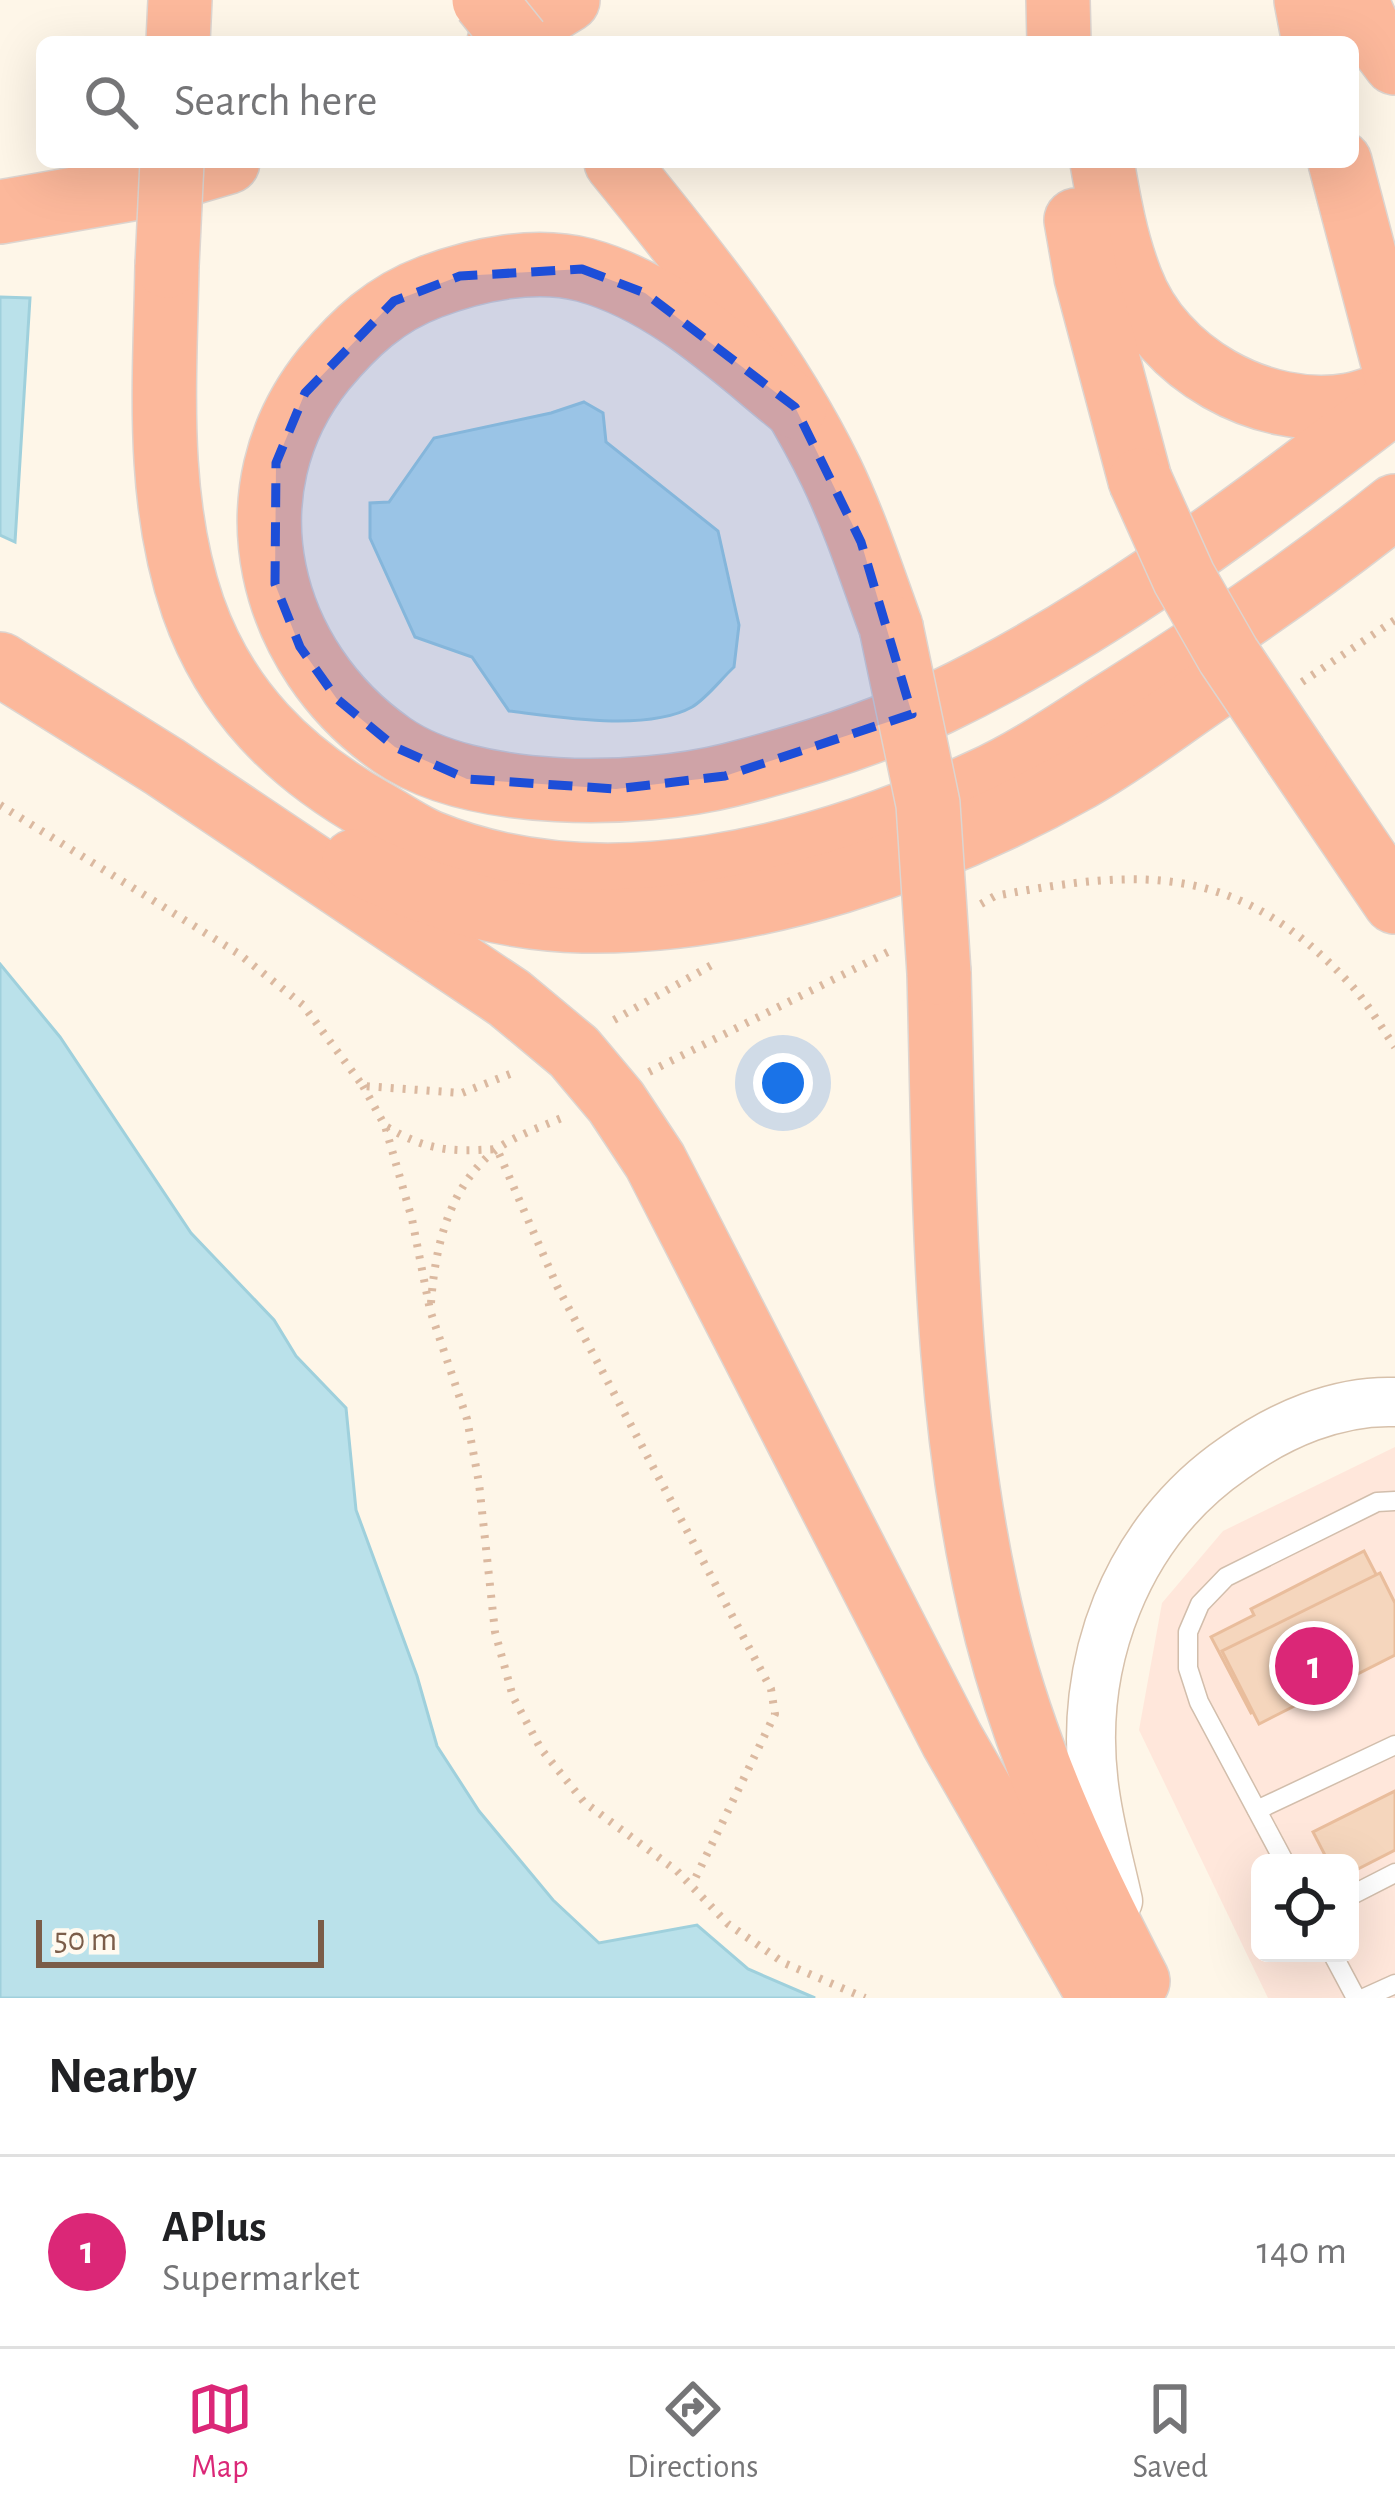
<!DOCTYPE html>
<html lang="en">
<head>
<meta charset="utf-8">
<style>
	:root { --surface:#fff; --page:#f2f2f2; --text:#202124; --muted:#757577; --line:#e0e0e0; --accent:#db2777 }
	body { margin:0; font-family:"Alegreya Sans",sans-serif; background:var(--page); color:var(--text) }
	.controls { position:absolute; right:36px; bottom:36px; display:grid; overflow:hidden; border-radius:18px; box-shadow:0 12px 48px #0002 }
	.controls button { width:108px; height:108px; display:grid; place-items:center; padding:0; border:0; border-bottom:3px solid var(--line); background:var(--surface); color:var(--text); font:60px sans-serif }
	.scale { position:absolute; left:36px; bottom:30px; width:288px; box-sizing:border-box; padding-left:12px; border:6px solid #7b5d49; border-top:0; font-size:33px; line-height:42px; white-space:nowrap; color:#7b5d49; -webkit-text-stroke:9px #fffaf0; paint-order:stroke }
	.you { position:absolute; left:783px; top:1083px; width:42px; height:42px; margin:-30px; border:9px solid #fff; border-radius:50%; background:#1a73e8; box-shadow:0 0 0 18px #1a73e833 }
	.badge { display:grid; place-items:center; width:78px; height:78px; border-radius:50%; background:var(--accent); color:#fff; font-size:39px; font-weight:700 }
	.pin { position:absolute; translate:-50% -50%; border:6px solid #fff; box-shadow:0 3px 12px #0006 }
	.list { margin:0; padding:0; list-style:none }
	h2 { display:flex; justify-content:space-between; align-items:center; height:156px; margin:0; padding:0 48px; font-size:51px }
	h2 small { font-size:39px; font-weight:400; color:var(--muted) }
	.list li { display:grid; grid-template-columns:78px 1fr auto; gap:36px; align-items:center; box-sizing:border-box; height:192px; padding:0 48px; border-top:3px solid var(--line) }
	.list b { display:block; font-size:45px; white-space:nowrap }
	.list p { margin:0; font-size:39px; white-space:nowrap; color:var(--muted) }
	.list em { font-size:39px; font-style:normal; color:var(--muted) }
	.icon { flex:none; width:66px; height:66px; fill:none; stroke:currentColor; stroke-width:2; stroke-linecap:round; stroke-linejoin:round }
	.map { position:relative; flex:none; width:1395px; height:1998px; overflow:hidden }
	.search { position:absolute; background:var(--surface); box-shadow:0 12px 48px #0002; left:36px; right:36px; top:36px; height:132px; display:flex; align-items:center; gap:30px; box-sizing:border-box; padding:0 42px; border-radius:18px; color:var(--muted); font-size:45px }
	.sheet { height:348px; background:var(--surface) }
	nav { display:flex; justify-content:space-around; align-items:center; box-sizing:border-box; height:168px; border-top:3px solid var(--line); background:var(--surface); font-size:33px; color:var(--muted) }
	nav a { display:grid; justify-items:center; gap:6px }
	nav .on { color:var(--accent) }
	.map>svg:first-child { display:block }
</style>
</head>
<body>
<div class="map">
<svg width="1395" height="1998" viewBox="0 0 1395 1998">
	<rect width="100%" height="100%" fill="#fef6e8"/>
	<path fill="#ffe7db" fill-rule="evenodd" d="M1395,1447V1998H1268L1139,1730L1162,1603L1223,1531ZM1260,1863H1350V1953H1260Z"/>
	<g fill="#bae1ea" stroke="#9fd0dc" stroke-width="3">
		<path d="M0,297L30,298L15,542L0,535Z"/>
		<path d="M584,402L603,413L606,442L718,531L739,625L734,667C721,679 707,698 692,707C647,732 558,717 509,711L472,657L415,637L370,538V503L389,502L434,438L551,413Z"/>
		<path d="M0,964L60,1037L191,1233L274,1320L296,1356L346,1408L356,1510L417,1676L437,1746L479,1811L553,1900L599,1943L697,1925L748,1969L815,1998H0Z"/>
	</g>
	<g fill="#f5d6bd" stroke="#e9bd9c" stroke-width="3">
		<path d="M1364,1551L1395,1611V1632L1338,1662L1340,1666L1251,1713L1211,1637L1254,1615L1251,1609Z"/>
		<path d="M1380,1573L1395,1603V1655L1259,1724L1222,1651Z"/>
		<path d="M1395,1791V1850L1350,1873V1863H1329L1313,1832Z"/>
	</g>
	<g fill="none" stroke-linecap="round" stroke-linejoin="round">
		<g stroke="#d2beac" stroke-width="21">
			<g id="lane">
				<path d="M1257,1810L1395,1745"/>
				<path d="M1285,1863L1199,1702L1188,1668V1632L1200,1604L1226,1577L1377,1502L1395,1501"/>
				<path d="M1350,1896L1395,1873"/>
				<path d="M1332,1953L1356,1998"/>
				<path d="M1364,1998L1395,1984"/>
			</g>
		</g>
		<g stroke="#d7c1ab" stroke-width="51">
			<path id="secondary" d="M1118,1901C1110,1865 1100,1829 1095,1793C1076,1664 1126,1532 1234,1458C1280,1425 1337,1400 1395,1402"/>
		</g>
		<g stroke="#ddd5d0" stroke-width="66">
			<g id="highway">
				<path d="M1058,0L1059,42"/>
				<path d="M1306,0L1314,42"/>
				<path d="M1356,0L1368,27L1395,63"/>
				<path d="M178,42L180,0"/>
				<path d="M499,42L568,0"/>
				<path d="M616,162C695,259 776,359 831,472C855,522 872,575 891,627"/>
				<path d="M1102,162C1109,202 1116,242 1131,280C1162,363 1262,420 1350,405C1365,402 1380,396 1395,391"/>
				<path d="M1340,162L1395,371"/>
				<path d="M0,212L143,187L228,162"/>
				<path d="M1076,220L1086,277L1140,480"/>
				<path d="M167,266C165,380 155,497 193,607C226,701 289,763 374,811C392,821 410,834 429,842C605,914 816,857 981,781C1030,759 1076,726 1121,698C1216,638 1307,576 1395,506"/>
				<path d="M795,407C731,355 666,292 585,270C535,257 477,269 430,287C385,304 355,332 324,369C225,492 268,659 392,745C473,801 638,798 730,775C800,757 875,734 939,703C1104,624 1250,511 1395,401"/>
				<path d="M0,664L165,767L509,998L574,1052L616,1102L655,1161L952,1740L1100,1998"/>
				<path d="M1296,756L1395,902"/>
				<path d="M354,861C425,896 503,919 583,921C752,924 935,860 1080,778C1128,751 1172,716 1217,686"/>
				<path d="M939,973C945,1193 942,1421 997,1636C1028,1757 1081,1871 1138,1981"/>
			</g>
		</g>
		<g stroke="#dbb9a0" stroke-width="8" stroke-dasharray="3 9" stroke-linecap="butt">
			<path d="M1302,682L1395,620"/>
			<path d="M0,805L239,954L303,1005L363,1086L462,1093L510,1074"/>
			<path d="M981,904L995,896C1146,867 1240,864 1352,986C1368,1004 1381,1027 1395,1047"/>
			<path d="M614,1020L717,962"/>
			<path d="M649,1072L888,952"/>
			<path d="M363,1086L385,1126L412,1219L430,1310L467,1419L479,1483L495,1632L513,1697L541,1749L584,1802L677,1871L728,1924L784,1963L865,1998"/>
			<path d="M387,1127C428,1151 450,1152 497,1149L557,1286L771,1689L775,1714L692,1885"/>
			<path d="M431,1303C435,1247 449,1185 497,1149C516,1135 544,1126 566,1116"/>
		</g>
		<use href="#lane" stroke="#fff" stroke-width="18"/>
		<use href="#secondary" stroke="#fff" stroke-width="48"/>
		<use href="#highway" stroke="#fcb89b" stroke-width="63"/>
		<g stroke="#ddd5d0" stroke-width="66" stroke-linecap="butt">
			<g id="highway-bridge">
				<path d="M484,0L518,42"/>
				<path d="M167,266L172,162"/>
				<path d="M1140,480L1184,578L1228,655L1296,756"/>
				<path d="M891,627L928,804L939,973"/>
			</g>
		</g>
		<use href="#highway-bridge" stroke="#fcb89b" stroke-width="63"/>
	</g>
	<path fill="#1d4ed8" fill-opacity="0.2" stroke="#1d4ed8" stroke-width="9" stroke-dasharray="24 15" stroke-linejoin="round" d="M582,269L645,293L795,407L861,542L912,714L725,776L616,789L467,779L395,747L337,699L300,647L275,584L276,463L305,393L394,301L460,276Z"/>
</svg>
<div class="controls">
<button><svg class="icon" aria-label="locate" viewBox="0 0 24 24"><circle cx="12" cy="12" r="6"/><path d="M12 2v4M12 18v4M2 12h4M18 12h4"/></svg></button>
</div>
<div class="scale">50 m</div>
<div class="you"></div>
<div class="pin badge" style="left:1314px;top:1666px">1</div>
<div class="search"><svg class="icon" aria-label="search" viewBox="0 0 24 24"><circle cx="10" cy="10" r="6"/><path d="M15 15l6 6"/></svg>Search here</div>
</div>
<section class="sheet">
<h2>Nearby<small></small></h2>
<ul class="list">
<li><span class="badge">1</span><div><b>APlus</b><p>Supermarket</p></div><em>140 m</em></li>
</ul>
</section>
<nav>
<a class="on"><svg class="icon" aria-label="map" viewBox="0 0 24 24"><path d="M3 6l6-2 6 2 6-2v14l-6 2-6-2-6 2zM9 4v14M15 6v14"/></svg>Map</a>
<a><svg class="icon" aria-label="directions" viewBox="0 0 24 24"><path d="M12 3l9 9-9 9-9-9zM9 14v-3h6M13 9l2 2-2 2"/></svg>Directions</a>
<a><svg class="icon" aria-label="saved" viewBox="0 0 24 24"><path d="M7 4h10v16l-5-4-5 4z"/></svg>Saved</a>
</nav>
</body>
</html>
